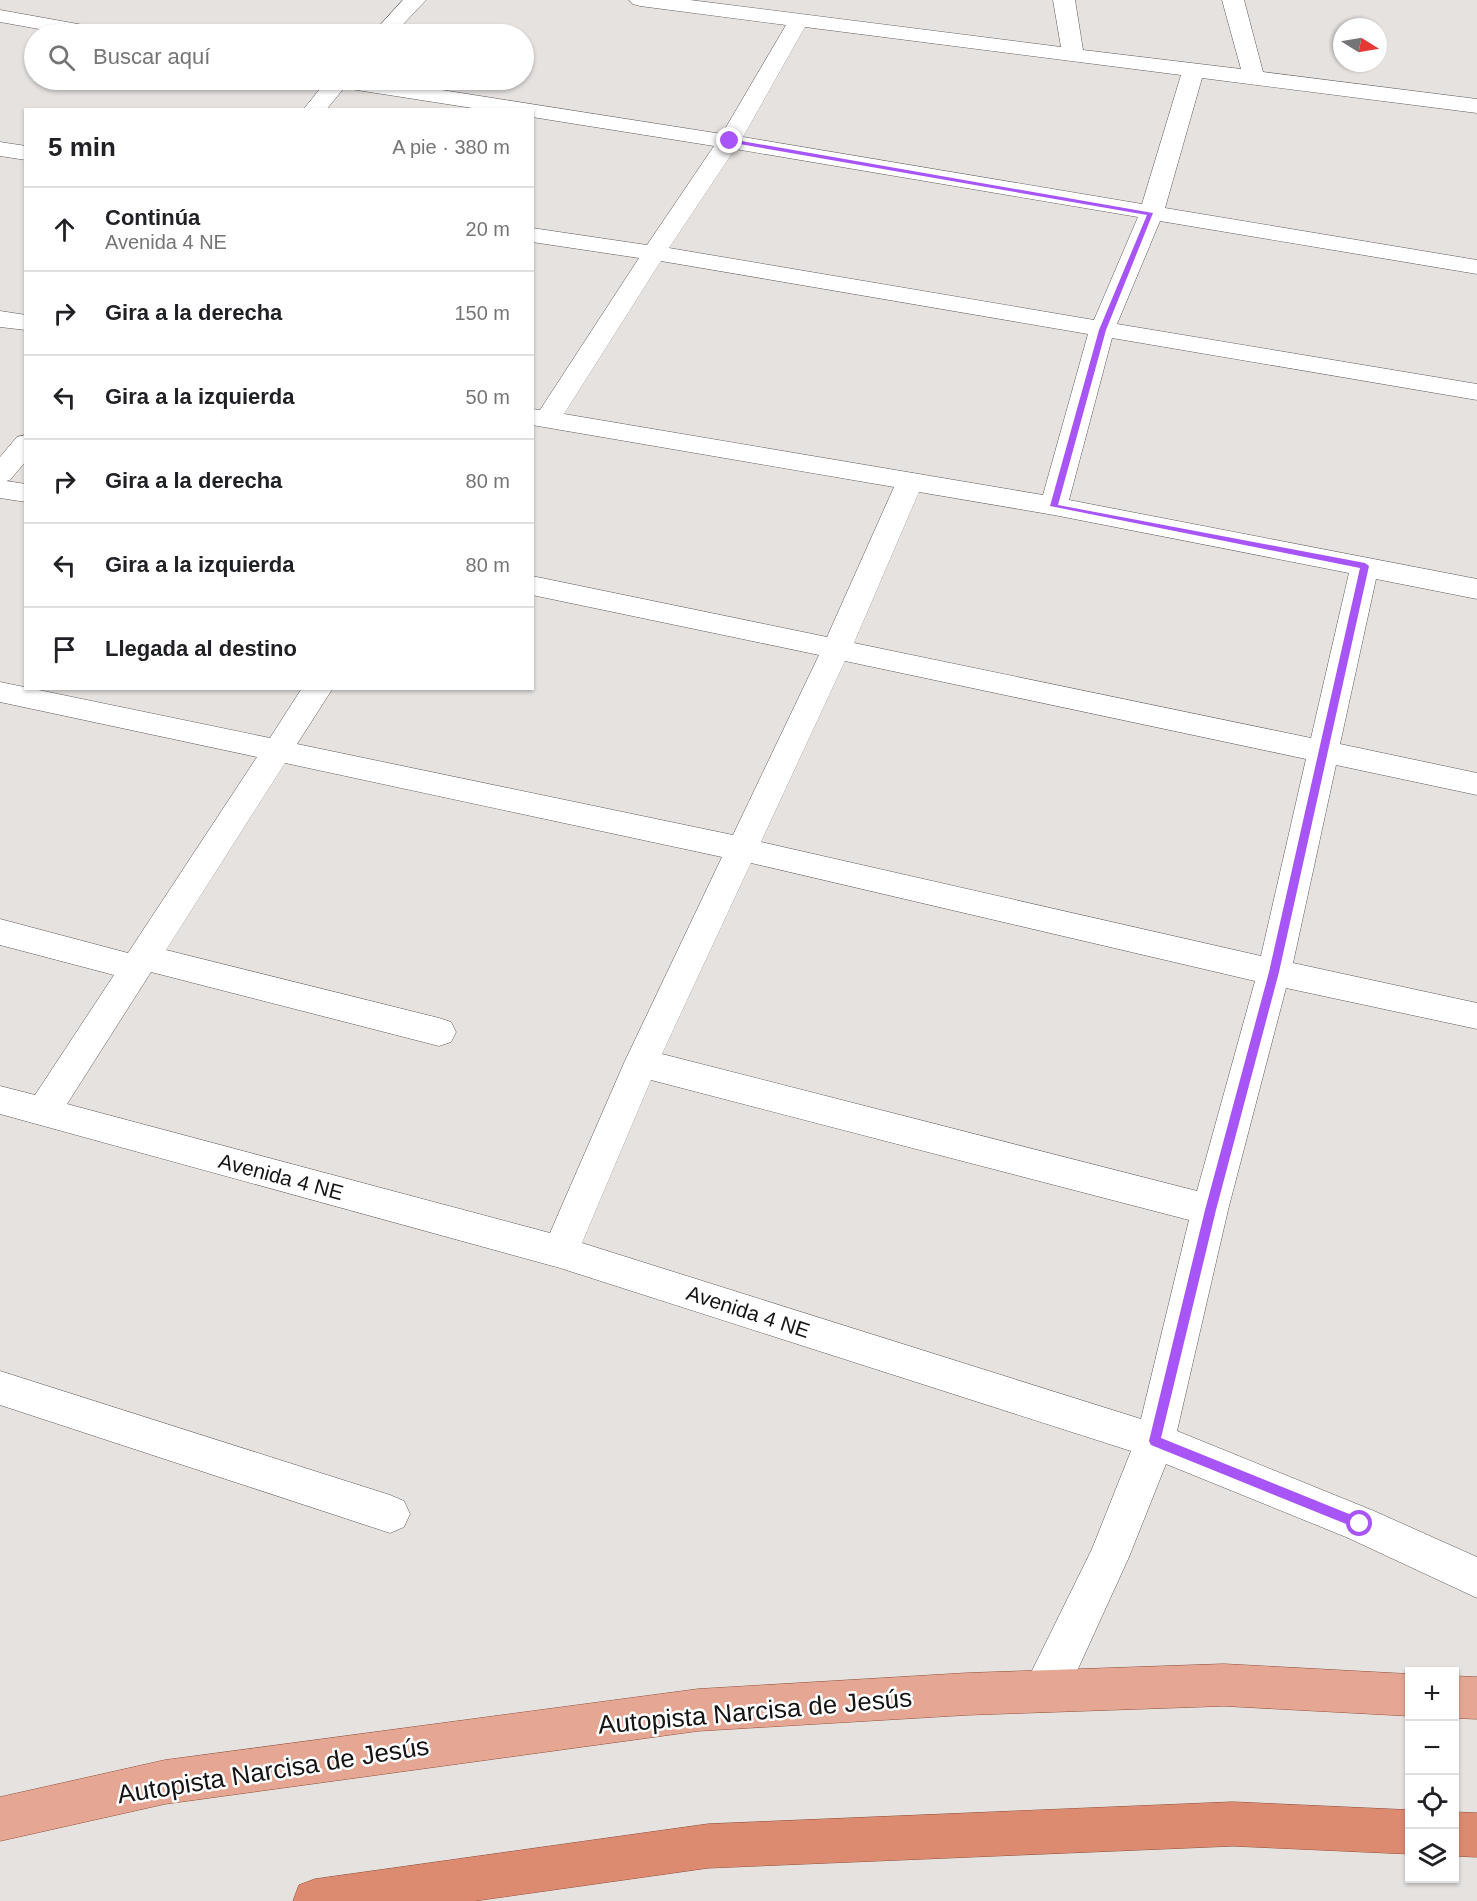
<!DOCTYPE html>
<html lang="es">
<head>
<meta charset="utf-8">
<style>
	:root { --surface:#fff; --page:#f6f6f6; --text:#202124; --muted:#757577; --line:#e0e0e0 }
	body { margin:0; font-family:Helvetica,sans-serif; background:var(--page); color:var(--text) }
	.controls { position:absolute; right:18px; bottom:18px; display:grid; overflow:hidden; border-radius:0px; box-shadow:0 2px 4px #0004 }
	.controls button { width:54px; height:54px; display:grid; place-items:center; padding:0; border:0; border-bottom:2px solid var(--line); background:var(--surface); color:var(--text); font:30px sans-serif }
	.compass { position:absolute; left:1333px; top:18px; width:54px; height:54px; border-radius:50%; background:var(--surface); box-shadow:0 2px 4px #0004; rotate:101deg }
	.stop { position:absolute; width:18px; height:18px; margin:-14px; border:4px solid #a855f7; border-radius:50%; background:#fff }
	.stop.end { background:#a855f7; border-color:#fff; box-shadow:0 2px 6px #0008 }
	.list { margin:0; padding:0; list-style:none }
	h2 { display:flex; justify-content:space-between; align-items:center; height:78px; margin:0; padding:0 24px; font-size:26px }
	h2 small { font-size:20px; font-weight:400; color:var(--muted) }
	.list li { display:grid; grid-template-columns:39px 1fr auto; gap:18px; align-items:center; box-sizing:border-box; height:84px; padding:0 24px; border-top:2px solid var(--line) }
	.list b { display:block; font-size:22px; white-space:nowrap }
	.list p { margin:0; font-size:20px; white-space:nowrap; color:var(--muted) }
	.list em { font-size:20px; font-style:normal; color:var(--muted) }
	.icon { flex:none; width:33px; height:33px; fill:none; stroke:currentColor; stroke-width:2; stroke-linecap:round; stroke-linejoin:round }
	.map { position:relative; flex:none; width:1477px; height:1901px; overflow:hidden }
	.search { position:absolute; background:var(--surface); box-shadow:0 2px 4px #0004; left:24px; top:24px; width:510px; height:66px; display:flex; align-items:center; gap:15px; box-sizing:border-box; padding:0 21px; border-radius:33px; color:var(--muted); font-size:22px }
	.panel { position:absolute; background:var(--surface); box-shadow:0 2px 4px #0004; left:24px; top:108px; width:510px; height:582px; border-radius:0px }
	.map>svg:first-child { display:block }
</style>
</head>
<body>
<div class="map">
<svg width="1477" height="1901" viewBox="0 0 1477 1901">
	<rect width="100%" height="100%" fill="#e5e2e0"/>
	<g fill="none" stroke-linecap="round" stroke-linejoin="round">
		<g stroke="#5d5a59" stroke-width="1">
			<g id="minor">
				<path d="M403,0H426L394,34H372Z"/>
				<path d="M629,0H690L1061,47L1053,0H1075L1083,50L1241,69L1222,0H1244L1263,72L1477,99V113L1202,78L1165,208L1477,260V274L1160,221L1117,324L1477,384V400L1112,338L1069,500L1477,579V599L1376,579L1340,744L1477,773V795L1336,765L1293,963L1477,1003V1029L1286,988L1228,1210L1177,1431L1374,1511L1477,1557V1598L1346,1537L1166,1464L1129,1557L1072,1682L1058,1706L1043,1712L1028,1706L1022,1691L1092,1549L1131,1451L560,1268L0,1114V1086L35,1095L114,975L0,945V919L128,953L257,757L0,702V682L270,738L302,688H333L297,744L733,835L819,655L532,595V576L827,637L894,487L532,425V409L540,410L639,258L532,242V228L647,245L714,146L532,117V110H485L344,88L326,110H303L327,80H378L722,134L786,25L640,6L633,4ZM805,27L1181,75L1142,204L743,137ZM735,149L1138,217L1094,320L669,248ZM661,261L1088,334L1043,495L564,414ZM919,492L1054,515L1349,573L1311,738L854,643ZM845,661L1306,759L1261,956L761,842ZM285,763L722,857L624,1063L550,1233L67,1104L151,972L439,1046L451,1042L456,1032L451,1022L439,1018L166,950ZM751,863L1255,981L1197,1191L662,1054ZM651,1080L1189,1220L1141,1419L582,1243Z"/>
				<path d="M0,10L100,28L108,29L111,34H67L0,22Z"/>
				<path d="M0,142L26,146V160L0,156Z"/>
				<path d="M0,311L26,315V330L0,327Z"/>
				<path d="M26,435V461L10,480L6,481L26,484V502L0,498V457L17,437Z"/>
				<path d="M0,1371L390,1495L404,1501L410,1514L404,1527L390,1533L0,1405Z"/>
			</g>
		</g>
		<g stroke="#904e38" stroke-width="1">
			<g id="primary">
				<path d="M1224,1664L1410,1674V1716L1224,1706L967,1715L698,1731L165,1804L0,1841V1797L165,1760L698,1689L967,1673Z"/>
				<path d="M1454,1676L1477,1677V1719L1454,1718Z"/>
			</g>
		</g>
		<g stroke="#904e38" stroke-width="1">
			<g id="trunk">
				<path d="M1233,1802L1410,1810V1854L1233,1846L708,1868L474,1901H293L299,1885L315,1879L708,1824Z"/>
				<path d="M1454,1812L1477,1813V1857L1454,1856Z"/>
			</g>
		</g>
		<use href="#minor" fill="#fff" fill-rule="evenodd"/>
		<use href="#primary" fill="#e5a794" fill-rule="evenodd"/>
		<use href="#trunk" fill="#dc8a70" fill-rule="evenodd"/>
	</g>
	<path fill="#a855f7" d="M730,139L1153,213L1106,330L1058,505L1365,563L1369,566L1279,972L1216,1210L1161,1438L1364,1520V1528H1356L1151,1445L1149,1441L1205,1210L1269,972L1360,568L1050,506L1099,330L1147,215L728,142Z"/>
	<g text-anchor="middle" stroke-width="5" stroke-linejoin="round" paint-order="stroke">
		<g font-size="21" fill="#151413" stroke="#fff">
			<text transform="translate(281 1177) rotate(15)" y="7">Avenida 4 NE</text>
			<text transform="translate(748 1312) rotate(18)" y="7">Avenida 4 NE</text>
		</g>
		<g font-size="26" fill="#151413" stroke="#fff">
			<text transform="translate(755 1711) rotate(-5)" y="9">Autopista Narcisa de Jesús</text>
			<text transform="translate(273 1770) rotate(-9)" y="9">Autopista Narcisa de Jesús</text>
		</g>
	</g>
</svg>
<div class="controls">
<button>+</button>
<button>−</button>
<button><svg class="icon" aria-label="locate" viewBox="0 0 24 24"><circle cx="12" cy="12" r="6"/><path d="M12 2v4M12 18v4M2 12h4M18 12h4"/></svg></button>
<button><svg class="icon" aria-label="layers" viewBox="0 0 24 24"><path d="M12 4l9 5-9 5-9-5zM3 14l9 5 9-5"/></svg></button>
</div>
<svg class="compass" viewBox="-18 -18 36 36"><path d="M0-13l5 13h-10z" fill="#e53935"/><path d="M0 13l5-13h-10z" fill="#757577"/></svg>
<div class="stop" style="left:1360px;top:1524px"></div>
<div class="stop end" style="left:730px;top:141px"></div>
<div class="search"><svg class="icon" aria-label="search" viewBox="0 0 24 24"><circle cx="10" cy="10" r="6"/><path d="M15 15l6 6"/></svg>Buscar aquí</div>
<section class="panel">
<h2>5 min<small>A pie · 380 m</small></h2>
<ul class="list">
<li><svg class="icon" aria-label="ahead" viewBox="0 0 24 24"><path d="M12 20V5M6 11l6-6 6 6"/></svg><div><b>Continúa</b><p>Avenida 4 NE</p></div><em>20 m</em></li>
<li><svg class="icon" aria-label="right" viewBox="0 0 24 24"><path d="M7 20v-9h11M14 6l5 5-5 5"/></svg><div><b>Gira a la derecha</b></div><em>150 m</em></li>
<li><svg class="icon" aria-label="left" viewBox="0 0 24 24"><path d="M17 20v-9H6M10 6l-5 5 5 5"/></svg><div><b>Gira a la izquierda</b></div><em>50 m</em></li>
<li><svg class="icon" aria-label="right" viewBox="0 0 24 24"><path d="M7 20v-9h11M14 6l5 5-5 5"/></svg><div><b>Gira a la derecha</b></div><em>80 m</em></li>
<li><svg class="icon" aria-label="left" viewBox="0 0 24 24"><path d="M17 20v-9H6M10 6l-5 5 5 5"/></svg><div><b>Gira a la izquierda</b></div><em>80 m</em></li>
<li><svg class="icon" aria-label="arrive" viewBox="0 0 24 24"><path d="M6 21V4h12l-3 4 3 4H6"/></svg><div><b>Llegada al destino</b></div></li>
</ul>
</section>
</div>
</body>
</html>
